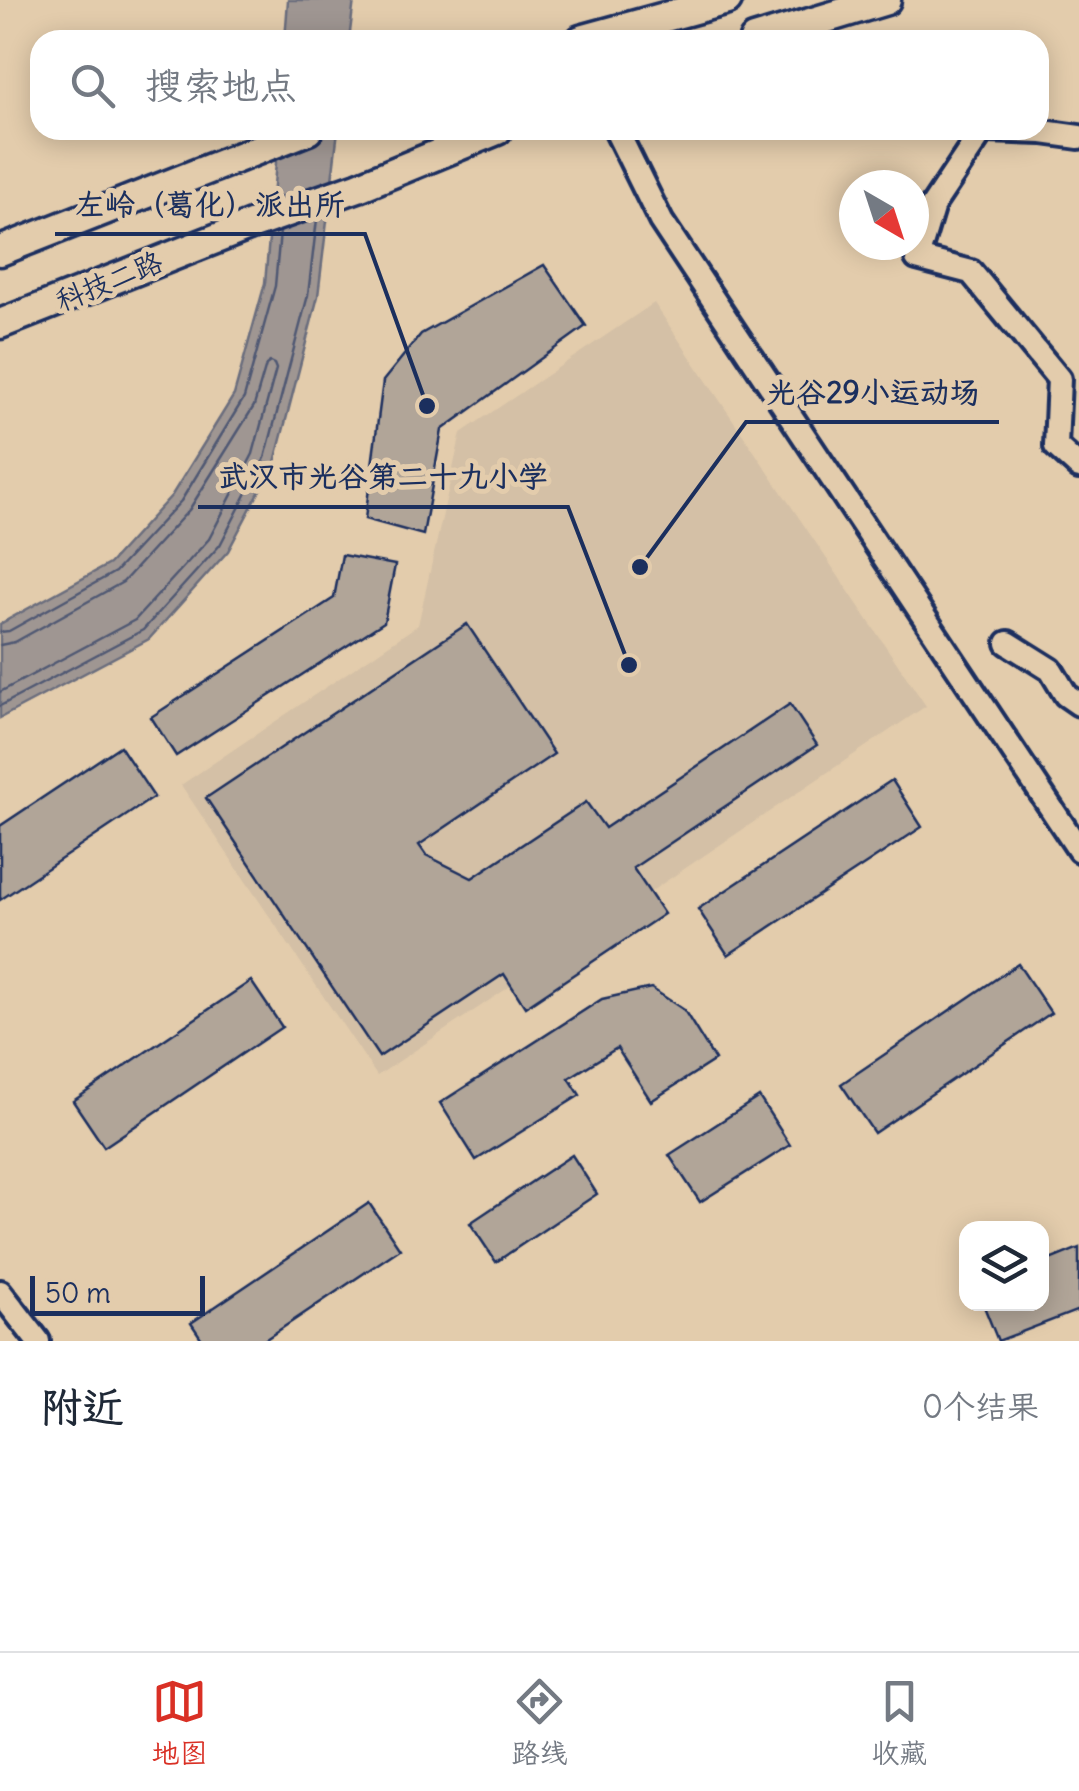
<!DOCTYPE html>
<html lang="zh">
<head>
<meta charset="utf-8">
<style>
	:root { --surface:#fff; --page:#f2f2f3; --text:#1f2937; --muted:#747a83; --line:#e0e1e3; --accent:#d93025 }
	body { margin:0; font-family:Delius,"LXGW WenKai TC",sans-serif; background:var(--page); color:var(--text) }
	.controls { position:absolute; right:30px; bottom:30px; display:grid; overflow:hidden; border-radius:20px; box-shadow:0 5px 25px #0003 }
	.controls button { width:90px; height:90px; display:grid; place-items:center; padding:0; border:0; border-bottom:2px solid var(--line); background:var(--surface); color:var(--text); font:50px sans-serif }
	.compass { position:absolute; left:839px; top:170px; width:90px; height:90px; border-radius:50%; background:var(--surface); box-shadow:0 5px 25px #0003; rotate:141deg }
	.scale { position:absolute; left:30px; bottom:25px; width:175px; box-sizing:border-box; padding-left:10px; border:5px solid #1b2f5e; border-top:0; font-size:28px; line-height:35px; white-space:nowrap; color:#1b2f5e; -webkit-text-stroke:8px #e3ccac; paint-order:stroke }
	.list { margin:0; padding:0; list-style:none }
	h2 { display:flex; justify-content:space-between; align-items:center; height:130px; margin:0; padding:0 40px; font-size:42px }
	h2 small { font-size:32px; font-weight:400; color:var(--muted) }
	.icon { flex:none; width:55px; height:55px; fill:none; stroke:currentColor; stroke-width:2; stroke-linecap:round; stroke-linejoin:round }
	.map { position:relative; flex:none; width:1079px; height:1341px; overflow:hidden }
	.search { position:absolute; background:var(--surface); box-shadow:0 5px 25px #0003; left:30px; right:30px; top:30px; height:110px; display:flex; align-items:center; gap:25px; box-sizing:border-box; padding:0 35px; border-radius:30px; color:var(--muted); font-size:38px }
	.sheet { height:310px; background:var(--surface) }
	nav { display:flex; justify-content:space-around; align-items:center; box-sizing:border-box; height:140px; border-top:2px solid var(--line); background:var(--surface); font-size:28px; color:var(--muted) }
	nav a { display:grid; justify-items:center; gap:5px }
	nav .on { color:var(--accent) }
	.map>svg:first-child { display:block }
</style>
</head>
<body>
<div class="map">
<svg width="1079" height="1341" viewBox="0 0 1079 1341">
	<rect width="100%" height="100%" fill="#e3ccac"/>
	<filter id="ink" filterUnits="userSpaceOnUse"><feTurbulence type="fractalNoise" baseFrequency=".01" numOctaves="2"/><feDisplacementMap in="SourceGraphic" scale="20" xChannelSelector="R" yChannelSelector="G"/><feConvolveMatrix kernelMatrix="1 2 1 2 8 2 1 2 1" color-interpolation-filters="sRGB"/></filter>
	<g filter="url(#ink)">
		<path fill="#d4c0a6" d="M654,303L926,706L377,1076L181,785L418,625L461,433Z"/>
		<g fill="#9f9692" stroke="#6a6d7d" stroke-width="2.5">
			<path d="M288,0H354L349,40H285Z"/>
			<path d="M279,130H338L318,296L275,462L228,551L149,639L0,718V624L109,564L172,495L234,395L265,283Z"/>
		</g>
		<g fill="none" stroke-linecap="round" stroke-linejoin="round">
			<g stroke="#505873" stroke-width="2.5">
				<path d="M0,632L9,631L115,572L181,501L244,398L275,286L280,232"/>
				<path d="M0,645L15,642L123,582L189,510L254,406L266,365L270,362L274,364L276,369L253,454L209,539L135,620L0,692"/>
				<path d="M0,706L143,630L220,545L265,458L308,295L317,219"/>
			</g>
		</g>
		<g fill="#b1a598" stroke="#1b2f5e" stroke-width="2.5">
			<path d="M544,265L586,326L442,430L423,535L365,519L383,381L421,334Z"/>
			<path d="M342,555L395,565L384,622L176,756L151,717L334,598Z"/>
			<path d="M467,624L554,754L419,845L426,855L472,878L586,802L605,828L790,704L817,745L633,868L664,914L525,1007L504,974L379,1057L206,798Z"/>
			<path d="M120,746L154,797L0,900V826Z"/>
			<path d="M892,780L922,827L728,955L698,909Z"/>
			<path d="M1018,964L1051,1013L874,1133L841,1084Z"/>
			<path d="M251,981L282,1027L104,1147L73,1101Z"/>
			<path d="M651,988L684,1010L715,1060L651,1101L617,1048L569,1078L580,1095L476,1160L440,1103L602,999Z"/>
			<path d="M759,1097L790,1145L700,1202L669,1155Z"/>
			<path d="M572,1155L597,1194L496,1262L470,1223Z"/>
			<path d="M369,1203L400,1249L263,1341H203L191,1323Z"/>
			<path d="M1079,1248V1310L998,1341L983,1304H1042V1263Z"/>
		</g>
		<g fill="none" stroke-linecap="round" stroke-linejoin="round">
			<g stroke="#1b2f5e" stroke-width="30">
				<g id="minor">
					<path d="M616,130L661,221L1079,850"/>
					<path d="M983,130L933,205L917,258L971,272L1059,379L1056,446L1079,467"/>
					<path d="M988,130L1043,132L1079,137"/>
					<path d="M1008,643L1051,670L1066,695L1079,704"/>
					<path d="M0,1292L38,1341"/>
				</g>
			</g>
			<g stroke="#1b2f5e" stroke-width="35">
				<g id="tertiary">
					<path d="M581,40L727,0"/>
					<path d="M754,40L886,0"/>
					<path d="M0,251L308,130"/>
					<path d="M0,324L256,223L358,187L497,130"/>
				</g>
			</g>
			<use href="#minor" stroke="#e3ccac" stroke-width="22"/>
			<use href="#tertiary" stroke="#e3ccac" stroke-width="28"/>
		</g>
	</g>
	<g text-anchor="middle" stroke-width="10" stroke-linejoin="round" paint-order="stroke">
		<g font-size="28" fill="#1b2f5e" stroke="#e3ccac">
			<text transform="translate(109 281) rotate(-22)" y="10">科技二路</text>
		</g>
	</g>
	<path fill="none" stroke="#1b2f5e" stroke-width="4" d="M427 406L365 234H55M640 567L746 422H999M629 665L568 507H198"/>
	<g fill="#1b2f5e" stroke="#e3ccac" stroke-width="4">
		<circle cx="427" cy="406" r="10"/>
		<circle cx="640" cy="567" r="10"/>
		<circle cx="629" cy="665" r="10"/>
	</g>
	<g font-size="30" text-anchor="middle" font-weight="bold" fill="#1b2f5e" stroke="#e3ccac" stroke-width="10" stroke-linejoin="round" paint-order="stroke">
		<text x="210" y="215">左岭（葛化）派出所</text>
		<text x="873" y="403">光谷29小运动场</text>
		<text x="383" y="487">武汉市光谷第二十九小学</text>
	</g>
</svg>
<div class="controls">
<button><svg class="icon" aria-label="layers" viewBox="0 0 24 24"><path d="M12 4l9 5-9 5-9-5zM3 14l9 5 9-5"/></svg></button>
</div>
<svg class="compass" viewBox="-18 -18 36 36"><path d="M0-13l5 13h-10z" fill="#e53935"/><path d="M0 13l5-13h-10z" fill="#747a83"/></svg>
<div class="scale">50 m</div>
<div class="search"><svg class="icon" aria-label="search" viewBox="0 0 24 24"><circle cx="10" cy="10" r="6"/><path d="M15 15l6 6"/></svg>搜索地点</div>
</div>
<section class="sheet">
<h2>附近<small>0个结果</small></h2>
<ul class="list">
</ul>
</section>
<nav>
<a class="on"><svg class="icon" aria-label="map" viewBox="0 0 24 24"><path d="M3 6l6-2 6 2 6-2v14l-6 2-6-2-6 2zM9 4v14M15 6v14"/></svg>地图</a>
<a><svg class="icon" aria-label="directions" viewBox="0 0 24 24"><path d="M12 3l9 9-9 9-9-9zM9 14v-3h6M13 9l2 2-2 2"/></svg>路线</a>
<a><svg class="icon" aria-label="saved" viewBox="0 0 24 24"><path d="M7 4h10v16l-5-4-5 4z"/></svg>收藏</a>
</nav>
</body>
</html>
